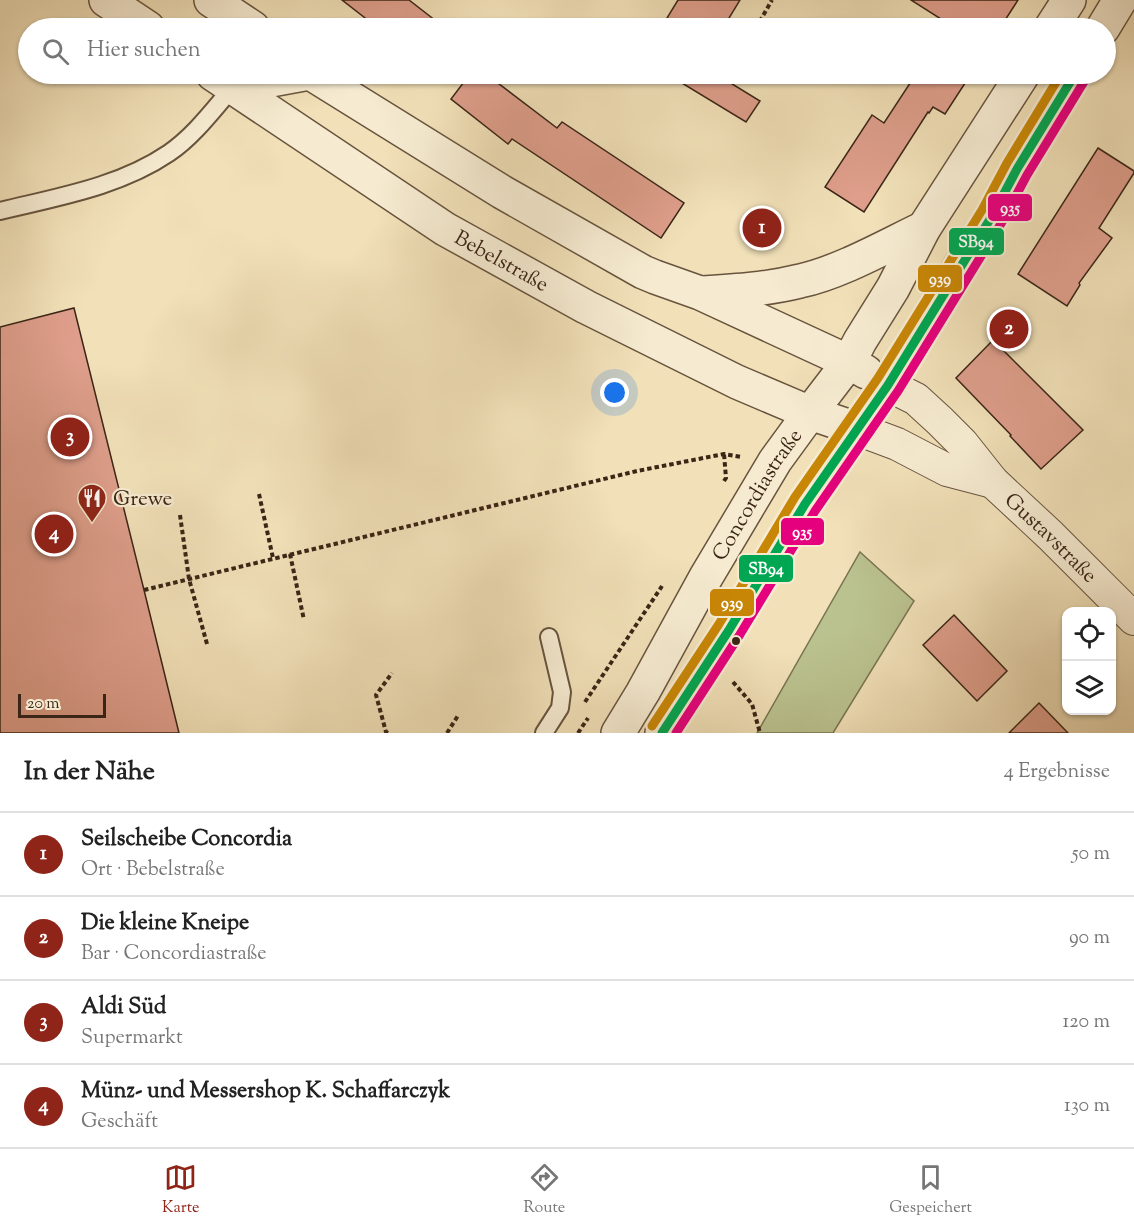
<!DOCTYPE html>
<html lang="de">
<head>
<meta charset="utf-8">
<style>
	:root { --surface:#fff; --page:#f2f2f2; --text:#222; --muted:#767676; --line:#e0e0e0; --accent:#8f2418 }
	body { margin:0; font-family:"Sorts Mill Goudy",serif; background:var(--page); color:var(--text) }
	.controls { position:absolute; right:18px; bottom:18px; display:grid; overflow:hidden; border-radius:12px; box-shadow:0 2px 4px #0004 }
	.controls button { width:54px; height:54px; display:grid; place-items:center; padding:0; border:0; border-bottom:2px solid var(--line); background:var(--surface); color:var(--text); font:30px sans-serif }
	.scale { position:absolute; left:18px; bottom:15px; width:88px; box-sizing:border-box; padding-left:6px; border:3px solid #3a2516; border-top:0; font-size:16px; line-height:21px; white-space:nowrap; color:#3a2516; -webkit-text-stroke:4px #f6ebd1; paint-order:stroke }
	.you { position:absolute; left:615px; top:393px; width:21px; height:21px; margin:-15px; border:4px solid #fff; border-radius:50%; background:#1a73e8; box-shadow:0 0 0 9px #1a73e833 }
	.badge { display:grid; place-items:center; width:39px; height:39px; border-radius:50%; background:var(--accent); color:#fff; font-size:20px; font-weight:700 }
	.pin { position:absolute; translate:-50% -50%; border:3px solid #fff; box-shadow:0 2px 6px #0006 }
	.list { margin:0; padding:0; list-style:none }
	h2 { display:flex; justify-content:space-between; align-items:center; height:78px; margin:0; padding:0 24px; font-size:26px }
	h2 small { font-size:20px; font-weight:400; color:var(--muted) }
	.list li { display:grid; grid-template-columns:39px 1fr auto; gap:18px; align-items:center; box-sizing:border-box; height:84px; padding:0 24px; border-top:2px solid var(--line) }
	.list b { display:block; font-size:22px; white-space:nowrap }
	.list p { margin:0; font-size:20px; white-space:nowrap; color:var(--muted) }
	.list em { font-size:20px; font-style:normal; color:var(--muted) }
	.icon { flex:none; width:33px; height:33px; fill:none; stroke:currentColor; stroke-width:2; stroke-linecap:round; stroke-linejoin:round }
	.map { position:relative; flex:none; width:1134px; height:733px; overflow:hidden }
	.search { position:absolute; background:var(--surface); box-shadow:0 2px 4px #0004; left:18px; right:18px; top:18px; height:66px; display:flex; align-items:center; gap:15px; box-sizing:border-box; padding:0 21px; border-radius:33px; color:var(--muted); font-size:22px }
	.sheet { height:414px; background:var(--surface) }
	nav { display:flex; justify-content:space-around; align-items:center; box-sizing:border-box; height:84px; border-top:2px solid var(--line); background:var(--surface); font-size:16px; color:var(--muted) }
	nav a { display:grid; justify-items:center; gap:3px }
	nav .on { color:var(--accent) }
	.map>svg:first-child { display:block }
</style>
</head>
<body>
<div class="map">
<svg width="1134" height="733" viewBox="0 0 1134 733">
	<rect width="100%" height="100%" fill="#f1e0b8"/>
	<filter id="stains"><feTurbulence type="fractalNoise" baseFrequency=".00333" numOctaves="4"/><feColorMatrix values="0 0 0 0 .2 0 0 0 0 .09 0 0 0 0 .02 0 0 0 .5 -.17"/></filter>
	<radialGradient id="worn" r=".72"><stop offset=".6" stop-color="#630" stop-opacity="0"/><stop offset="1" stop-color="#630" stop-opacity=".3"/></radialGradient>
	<path fill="#bac28f" stroke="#7a7452" stroke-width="1.5" d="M860,552L914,601L833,733H757Z"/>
	<g fill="#de9e8b" stroke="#3a2516" stroke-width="1.5">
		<path d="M342,0H409L445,28H378Z"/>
		<path d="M678,0H740L723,28H685L667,18Z"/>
		<path d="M911,0H1018L1000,28H955Z"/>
		<path d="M470,74H486L557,128L562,122L684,203L661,238L512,139L508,144L451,99Z"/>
		<path d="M667,74H716L760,101L746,122Z"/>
		<path d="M916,74H971L945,114L933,107L929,113L928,112L864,212L825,187L872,115L884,123Z"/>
		<path d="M1098,148L1134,171V173L1099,228L1112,238L1079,283L1080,285L1067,306L1018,274Z"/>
		<path d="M74,308L144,590L179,733H0V327Z"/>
		<path d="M993,340L1083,430L1041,469L1010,436L1011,435L956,378Z"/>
		<path d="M954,615L1007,671L977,701L923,645Z"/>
		<path d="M1039,703L1068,733H1009Z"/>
	</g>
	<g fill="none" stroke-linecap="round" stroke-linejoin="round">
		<g stroke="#68543e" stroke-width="20">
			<g id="service">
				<path d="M0,211C57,197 119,187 169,153C194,136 213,110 233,87"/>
				<path d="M544,733L560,708L562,692L549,637"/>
			</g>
		</g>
		<g stroke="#68543e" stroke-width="34">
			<g id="minor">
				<path id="s1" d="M888,385L916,399L940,421L962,443L993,482L1050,535L1134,619"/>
				<path d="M857,429L897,444L947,470L993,482"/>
			</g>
		</g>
		<g stroke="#68543e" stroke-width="36">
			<g id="tertiary">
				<path d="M106,0L148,28"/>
				<path d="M211,0L253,28"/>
				<path d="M1051,28L1069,0"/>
				<path d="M1103,28L1120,0"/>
				<path id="s2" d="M213,74L445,229L586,307L737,382L810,413L857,429"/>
				<path d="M312,74L502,192L643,272L655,277L700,293L849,362L866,372"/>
				<path d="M233,87L304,74"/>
				<path d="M703,293C736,291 768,289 800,281C841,272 886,246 924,228"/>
				<path id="s3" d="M618,733L643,692L706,577L775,461L810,413L849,362L860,341L893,288L924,228L1023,74"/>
				<path d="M662,733L729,630L805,504L888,385L954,276L992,216L1017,169L1075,74"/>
			</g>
		</g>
		<g stroke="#3a2516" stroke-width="4" stroke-dasharray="4.5 3" stroke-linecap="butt">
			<path d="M756,28L772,0"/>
			<path d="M724,481L726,478L724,454"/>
			<path d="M259,494L273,558"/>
			<path d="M180,515L189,579L207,644"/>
			<path d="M290,554L304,620"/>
			<path d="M144,590L637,471L724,454L742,457"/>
			<path d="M733,682L752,704L760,733"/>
			<path d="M585,702L662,586"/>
			<path d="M388,733L386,732L376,695L392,673"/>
			<path d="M447,733L459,714"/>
			<path d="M578,733L588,718"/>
		</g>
		<use href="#service" stroke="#f6ebd1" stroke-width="16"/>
		<use href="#minor" stroke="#f6ebd1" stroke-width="32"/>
		<use href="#tertiary" stroke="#f6ebd1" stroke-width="33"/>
		<g stroke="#f6ebd1" stroke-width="14">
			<path id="bus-1" d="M662,733L729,630L805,504L888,385L992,216L1017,169L1075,74"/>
		</g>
		<g stroke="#f6ebd1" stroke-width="14">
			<path id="bus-2" d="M676,733L739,636L815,511L898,391L1002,222L1027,175L1085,80"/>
		</g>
		<g stroke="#f6ebd1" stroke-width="14">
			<path id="bus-3" d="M652,726L719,624L795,497L878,378L982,210L1007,163L1061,74"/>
		</g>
		<use href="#bus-1" stroke="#00a651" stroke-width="9"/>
		<use href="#bus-2" stroke="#e5007d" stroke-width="9"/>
		<use href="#bus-3" stroke="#c88606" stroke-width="9"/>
	</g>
	<defs>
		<g id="restaurant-pin" transform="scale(1.5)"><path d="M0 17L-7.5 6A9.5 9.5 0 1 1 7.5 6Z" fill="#8f2418" stroke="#f6ebd1"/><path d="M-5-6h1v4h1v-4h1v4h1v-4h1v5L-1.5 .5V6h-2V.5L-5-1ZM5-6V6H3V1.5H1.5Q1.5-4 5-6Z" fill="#fff"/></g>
	</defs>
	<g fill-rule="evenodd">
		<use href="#restaurant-pin" x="92" y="498"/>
	</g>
	<circle fill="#3a2516" stroke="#f6ebd1" stroke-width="2" cx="736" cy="641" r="5"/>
	<g text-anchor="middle" stroke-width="4.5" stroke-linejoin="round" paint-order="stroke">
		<g font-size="21" fill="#3a2516" stroke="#f6ebd1">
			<text dy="7" stroke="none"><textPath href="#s2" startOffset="344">Bebelstraße</textPath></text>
			<text dy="7" stroke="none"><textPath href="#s3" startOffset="276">Concordiastraße</textPath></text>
			<text dy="7" stroke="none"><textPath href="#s1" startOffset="225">Gustavstraße</textPath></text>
		</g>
		<g font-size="21" fill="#3a2516" stroke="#f6ebd1" text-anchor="start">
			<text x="113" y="505">Grewe</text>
		</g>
	</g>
	<g stroke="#f6ebd1" stroke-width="2">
		<rect x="987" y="193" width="46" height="29" rx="6" fill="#e5007d"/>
		<rect x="948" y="227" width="57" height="29" rx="6" fill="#00a651"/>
		<rect x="917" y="264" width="46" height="29" rx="6" fill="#c88606"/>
		<rect x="780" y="517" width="45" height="29" rx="6" fill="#e5007d"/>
		<rect x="738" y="554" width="56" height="29" rx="6" fill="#00a651"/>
		<rect x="709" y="588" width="46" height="29" rx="6" fill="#c88606"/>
	</g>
	<g font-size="16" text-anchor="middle" font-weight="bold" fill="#fff">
		<text x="1010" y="213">935</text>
		<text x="976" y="247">SB94</text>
		<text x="940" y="284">939</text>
		<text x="802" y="537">935</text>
		<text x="766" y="574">SB94</text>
		<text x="732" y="608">939</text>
	</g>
	<rect width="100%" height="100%" filter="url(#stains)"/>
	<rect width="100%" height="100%" fill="url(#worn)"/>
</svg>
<div class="controls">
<button><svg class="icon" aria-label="locate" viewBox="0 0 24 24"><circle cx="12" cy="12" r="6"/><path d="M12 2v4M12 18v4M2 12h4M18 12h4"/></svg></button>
<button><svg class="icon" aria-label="layers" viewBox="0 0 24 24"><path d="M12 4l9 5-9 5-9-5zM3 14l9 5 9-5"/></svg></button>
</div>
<div class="scale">20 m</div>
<div class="you"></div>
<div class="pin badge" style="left:762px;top:228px">1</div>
<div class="pin badge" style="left:1009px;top:329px">2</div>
<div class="pin badge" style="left:70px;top:437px">3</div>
<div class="pin badge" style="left:54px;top:534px">4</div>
<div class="search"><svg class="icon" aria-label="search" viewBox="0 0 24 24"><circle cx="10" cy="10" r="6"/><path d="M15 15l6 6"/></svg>Hier suchen</div>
</div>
<section class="sheet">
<h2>In der Nähe<small>4 Ergebnisse</small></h2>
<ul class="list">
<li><span class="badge">1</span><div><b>Seilscheibe Concordia</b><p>Ort · Bebelstraße</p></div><em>50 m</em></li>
<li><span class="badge">2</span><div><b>Die kleine Kneipe</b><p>Bar · Concordiastraße</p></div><em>90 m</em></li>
<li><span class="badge">3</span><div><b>Aldi Süd</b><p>Supermarkt</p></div><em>120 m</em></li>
<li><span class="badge">4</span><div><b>Münz- und Messershop K. Schaffarczyk</b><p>Geschäft</p></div><em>130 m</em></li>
</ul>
</section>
<nav>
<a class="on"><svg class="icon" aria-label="map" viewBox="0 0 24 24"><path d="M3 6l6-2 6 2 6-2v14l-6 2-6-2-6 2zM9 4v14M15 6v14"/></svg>Karte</a>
<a><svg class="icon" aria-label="directions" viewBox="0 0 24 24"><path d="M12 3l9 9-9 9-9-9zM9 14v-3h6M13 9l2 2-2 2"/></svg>Route</a>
<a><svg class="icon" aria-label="saved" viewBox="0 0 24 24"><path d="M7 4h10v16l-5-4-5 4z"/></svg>Gespeichert</a>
</nav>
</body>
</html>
